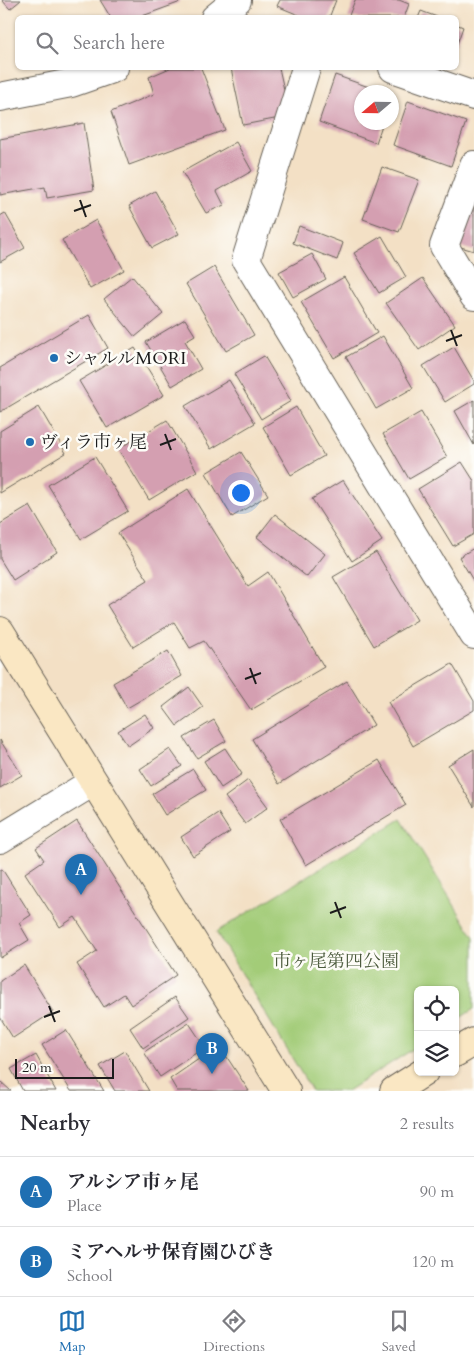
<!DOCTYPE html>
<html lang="en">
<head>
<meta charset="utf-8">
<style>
	:root { --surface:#fff; --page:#f7f7f7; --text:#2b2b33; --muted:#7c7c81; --line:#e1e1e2; --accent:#1f6fb2 }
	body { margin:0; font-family:Cardo,"Noto Serif JP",serif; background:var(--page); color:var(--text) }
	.controls { position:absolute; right:15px; bottom:15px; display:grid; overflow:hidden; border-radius:8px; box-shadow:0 1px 4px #0004 }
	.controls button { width:45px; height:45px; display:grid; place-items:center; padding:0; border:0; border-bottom:1px solid var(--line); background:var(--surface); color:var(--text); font:25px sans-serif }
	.compass { position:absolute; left:354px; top:85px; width:45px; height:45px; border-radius:50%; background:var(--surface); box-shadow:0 1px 4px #0004; rotate:250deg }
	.scale { position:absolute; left:15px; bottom:12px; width:99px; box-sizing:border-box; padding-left:5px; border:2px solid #1c1c1c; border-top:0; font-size:14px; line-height:18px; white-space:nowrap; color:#1c1c1c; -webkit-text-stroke:4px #fdfcf7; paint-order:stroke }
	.you { position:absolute; left:240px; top:492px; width:18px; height:18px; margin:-12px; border:4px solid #fff; border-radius:50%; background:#1a73e8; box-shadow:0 0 0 8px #1a73e833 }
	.badge { display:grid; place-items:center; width:32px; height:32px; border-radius:50%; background:var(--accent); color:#fff; font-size:16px; font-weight:700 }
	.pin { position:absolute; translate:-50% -41px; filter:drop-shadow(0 1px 2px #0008) }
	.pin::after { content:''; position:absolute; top:26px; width:18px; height:15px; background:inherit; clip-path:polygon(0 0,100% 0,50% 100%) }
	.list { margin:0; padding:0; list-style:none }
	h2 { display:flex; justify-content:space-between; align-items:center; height:65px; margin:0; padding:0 20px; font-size:21px }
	h2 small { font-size:16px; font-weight:400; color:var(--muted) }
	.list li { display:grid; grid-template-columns:32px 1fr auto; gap:15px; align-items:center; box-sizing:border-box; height:70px; padding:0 20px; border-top:1px solid var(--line) }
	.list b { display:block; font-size:19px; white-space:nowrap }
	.list p { margin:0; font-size:16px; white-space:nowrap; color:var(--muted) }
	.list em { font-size:16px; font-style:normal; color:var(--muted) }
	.icon { flex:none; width:28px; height:28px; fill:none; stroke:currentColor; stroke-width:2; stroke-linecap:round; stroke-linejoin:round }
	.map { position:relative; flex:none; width:474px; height:1091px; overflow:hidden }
	.search { position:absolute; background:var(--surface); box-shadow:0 1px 4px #0004; left:15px; right:15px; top:15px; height:55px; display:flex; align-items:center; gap:12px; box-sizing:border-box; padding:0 18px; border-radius:8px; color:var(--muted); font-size:19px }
	.sheet { height:205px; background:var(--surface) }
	nav { display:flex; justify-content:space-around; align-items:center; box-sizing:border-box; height:70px; border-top:1px solid var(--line); background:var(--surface); font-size:14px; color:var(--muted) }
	nav a { display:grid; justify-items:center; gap:2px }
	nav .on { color:var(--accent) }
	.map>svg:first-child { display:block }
</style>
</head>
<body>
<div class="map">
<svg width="474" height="1091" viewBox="0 0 474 1091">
	<rect width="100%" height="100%" fill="#fdfcf7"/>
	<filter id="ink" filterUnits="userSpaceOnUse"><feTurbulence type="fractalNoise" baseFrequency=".02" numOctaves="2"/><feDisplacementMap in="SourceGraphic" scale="10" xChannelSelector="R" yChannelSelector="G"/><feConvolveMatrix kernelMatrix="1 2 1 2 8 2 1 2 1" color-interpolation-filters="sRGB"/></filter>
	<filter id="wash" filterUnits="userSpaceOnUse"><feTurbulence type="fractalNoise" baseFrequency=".0096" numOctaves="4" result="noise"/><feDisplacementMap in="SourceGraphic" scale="20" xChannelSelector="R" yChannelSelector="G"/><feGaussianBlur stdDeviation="1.12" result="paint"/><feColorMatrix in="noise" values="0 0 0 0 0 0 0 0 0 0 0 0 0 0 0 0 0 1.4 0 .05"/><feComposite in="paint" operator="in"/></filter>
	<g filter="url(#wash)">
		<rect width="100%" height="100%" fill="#f3e0c5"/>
		<path fill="#a3cc78" stroke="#60744a" d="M401,819L474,937V1009L455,1021V990H418V1046L347,1091H312L216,932Z"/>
		<g id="blocks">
			<g fill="#d49fb1">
				<path d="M2,0H21L10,9Z"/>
				<path d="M100,0H181L178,3L137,18H111Z"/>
				<path d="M280,0H336L329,18H306L277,6Z"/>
				<path d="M355,0H399L409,4L404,18H348Z"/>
				<path d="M421,11L437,17V18H418Z"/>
				<path d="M456,24L463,27L457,44H456Z"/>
				<path d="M170,68H201L225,130L129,165L111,112L154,94L149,77Z"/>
				<path d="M231,68H279L290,116L243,125Z"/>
				<path d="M335,75L383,92H362V122H383L376,143L319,122Z"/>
				<path d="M408,101L466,122L451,166L393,145Z"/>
				<path d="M84,123L94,190L47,198L45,187L0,195V139Z"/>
				<path d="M236,142L252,171L217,191L224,205L206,213L182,172Z"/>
				<path d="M382,167L419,180L399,232L363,219Z"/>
				<path d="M155,191L179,234L152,248L129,206Z"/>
				<path d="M467,203L474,205V251L454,245Z"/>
				<path d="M5,213L25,248L0,262V216Z"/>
				<path d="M96,220L124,270L90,289L62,240Z"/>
				<path d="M299,226L343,243L337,260L293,243Z"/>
				<path d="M382,236L406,277L379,293L354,253Z"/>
				<path d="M312,254L326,279L293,297L279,272Z"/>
				<path d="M214,267L254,335L226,351L186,284Z"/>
				<path d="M132,276L163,314L135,337L104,299Z"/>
				<path d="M344,277L377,333L334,358L301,302Z"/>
				<path d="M423,278L455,325L419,350L386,303Z"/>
				<path d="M89,315L108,348L0,412V368Z"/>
				<path d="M185,319L195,335L185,341L201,369L172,386L146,342Z"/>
				<path d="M383,336L413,388L376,409L346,357Z"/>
				<path d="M454,347L474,381V384L445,402L423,366Z"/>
				<path d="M135,348L164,395L107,428L79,381Z"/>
				<path d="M264,356L291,401L261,419L234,374Z"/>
				<path d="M229,380L255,423L211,449L185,406Z"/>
				<path d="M474,400V445L455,411Z"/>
				<path d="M39,407L66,453L0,493V431Z"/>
				<path d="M296,407L324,456L291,475L263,427Z"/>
				<path d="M421,412L447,457L409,479L383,434Z"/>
				<path d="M167,420L197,471L149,500L118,449Z"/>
				<path d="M241,452L268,495L232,517L206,473Z"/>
				<path d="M95,457L128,511L81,539L48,485Z"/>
				<path d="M462,462L474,481V534L453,546L418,489Z"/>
				<path d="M343,480L382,541L352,561L312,499Z"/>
				<path d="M188,489L248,586L268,572L324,667L251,710L204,641L190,648L174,622L133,647L107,605L148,580L118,533Z"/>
				<path d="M30,506L57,552L13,580L0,559V524Z"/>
				<path d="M275,514L325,554L307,577L257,537Z"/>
				<path d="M474,548V582L459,557Z"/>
				<path d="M376,552L417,620L374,646L333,577Z"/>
				<path d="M168,651L182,676L127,708L113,683Z"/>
				<path d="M452,664L474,701V710L413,746L388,702Z"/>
				<path d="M347,681L374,725L279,784L252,739Z"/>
				<path d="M189,687L203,707L177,726L163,707Z"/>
				<path d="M145,714L154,728L128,746L118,731Z"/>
				<path d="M214,720L226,741L197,758L184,738Z"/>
				<path d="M0,740L22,775L0,788Z"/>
				<path d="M225,748L242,774L221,788L204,761Z"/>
				<path d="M170,749L182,766L151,786L140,769Z"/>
				<path d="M474,749V807L448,765Z"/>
				<path d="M379,760L406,805L306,865L280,819Z"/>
				<path d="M193,769L206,790L165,815L152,794Z"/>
				<path d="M248,780L268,807L245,824L225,797Z"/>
				<path d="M218,813L230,832L193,856L181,837Z"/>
				<path d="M77,821L176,975L131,1005L124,994L104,1007L77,964L97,951L75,917L60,927L25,873L44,860L36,848Z"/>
				<path d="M2,869L31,915L19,923L29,940L0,958V870Z"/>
				<path d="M24,965L53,1012L13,1038L0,1017V981Z"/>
				<path d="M175,997L189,1017L143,1048L130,1028Z"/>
				<path d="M189,1023L205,1047L160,1077L144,1052Z"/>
				<path d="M66,1030L104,1091H71L42,1045Z"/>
				<path d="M219,1045L249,1091H177L170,1079Z"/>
				<path d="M125,1051L149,1091H115L100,1066Z"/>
				<path d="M36,1055L56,1091H23L11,1069Z"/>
				<path d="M0,1081L11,1091H0Z"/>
			</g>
		</g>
	</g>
	<g filter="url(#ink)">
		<use href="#blocks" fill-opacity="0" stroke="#676157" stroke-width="1"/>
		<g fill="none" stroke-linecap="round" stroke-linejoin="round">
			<g stroke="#676157" stroke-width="30">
				<g id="street">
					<path d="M215,18L237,0"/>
					<path d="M306,68L246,260L474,635"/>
					<path d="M393,68L474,96"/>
					<path d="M0,97L71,83L114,68"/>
					<path d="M474,165L444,246L474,296"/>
					<path d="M0,839L93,782"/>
				</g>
			</g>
			<g stroke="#676157" stroke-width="30">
				<g id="secondary">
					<path d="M0,631L286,1091"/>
					<path d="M455,1053L474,1042"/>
					<path d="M394,1091L424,1072"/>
				</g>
			</g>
			<use href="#street" stroke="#fff" stroke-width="28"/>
			<use href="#secondary" stroke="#fae7c3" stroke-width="28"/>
		</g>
	</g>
	<path fill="none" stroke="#1c1c1c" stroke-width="2" d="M80,200L86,217M74,211L91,205M451,330L457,346M446,341L462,335M165,434L171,450M160,445L176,439M250,668L256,684M245,679L261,673M335,902L341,918M330,913L346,907M49,1006L55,1022M44,1017L60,1011"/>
	<g fill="#1f6fb2" stroke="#fdfcf7" stroke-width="2">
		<circle cx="54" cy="358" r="5"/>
		<circle cx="30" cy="442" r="5"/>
	</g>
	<g text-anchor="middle" stroke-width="5" stroke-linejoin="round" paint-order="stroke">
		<g font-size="18" fill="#1c1c1c" stroke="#fdfcf7" text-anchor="start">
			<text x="64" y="364">シャルルMORI</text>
			<text x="40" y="448">ヴィラ市ヶ尾</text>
		</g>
		<g font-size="18" fill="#4b5a3c" stroke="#fdfcf7">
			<text x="336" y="967">市ヶ尾第四公園</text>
		</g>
	</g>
</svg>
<div class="controls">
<button><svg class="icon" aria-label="locate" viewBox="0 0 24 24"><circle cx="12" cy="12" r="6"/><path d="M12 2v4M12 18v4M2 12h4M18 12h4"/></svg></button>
<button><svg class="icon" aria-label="layers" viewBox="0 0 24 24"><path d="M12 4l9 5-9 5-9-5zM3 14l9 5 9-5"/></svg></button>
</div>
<svg class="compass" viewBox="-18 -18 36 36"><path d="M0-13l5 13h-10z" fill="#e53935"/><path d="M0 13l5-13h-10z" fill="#7c7c81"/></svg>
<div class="scale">20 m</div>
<div class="you"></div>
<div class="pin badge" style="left:81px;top:895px">A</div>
<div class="pin badge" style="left:212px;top:1074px">B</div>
<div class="search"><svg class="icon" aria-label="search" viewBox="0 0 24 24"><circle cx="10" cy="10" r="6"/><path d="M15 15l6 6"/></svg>Search here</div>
</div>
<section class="sheet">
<h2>Nearby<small>2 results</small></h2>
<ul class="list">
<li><span class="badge">A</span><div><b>アルシア市ヶ尾</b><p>Place</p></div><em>90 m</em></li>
<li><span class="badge">B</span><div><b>ミアヘルサ保育園ひびき</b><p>School</p></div><em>120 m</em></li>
</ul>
</section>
<nav>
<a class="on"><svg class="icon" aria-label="map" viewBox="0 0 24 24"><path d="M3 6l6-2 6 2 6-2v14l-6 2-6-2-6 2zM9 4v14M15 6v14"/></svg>Map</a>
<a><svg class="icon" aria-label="directions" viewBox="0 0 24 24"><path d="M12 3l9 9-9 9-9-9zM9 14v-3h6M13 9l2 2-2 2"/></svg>Directions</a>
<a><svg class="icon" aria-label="saved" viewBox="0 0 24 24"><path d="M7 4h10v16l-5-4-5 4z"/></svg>Saved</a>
</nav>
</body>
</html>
